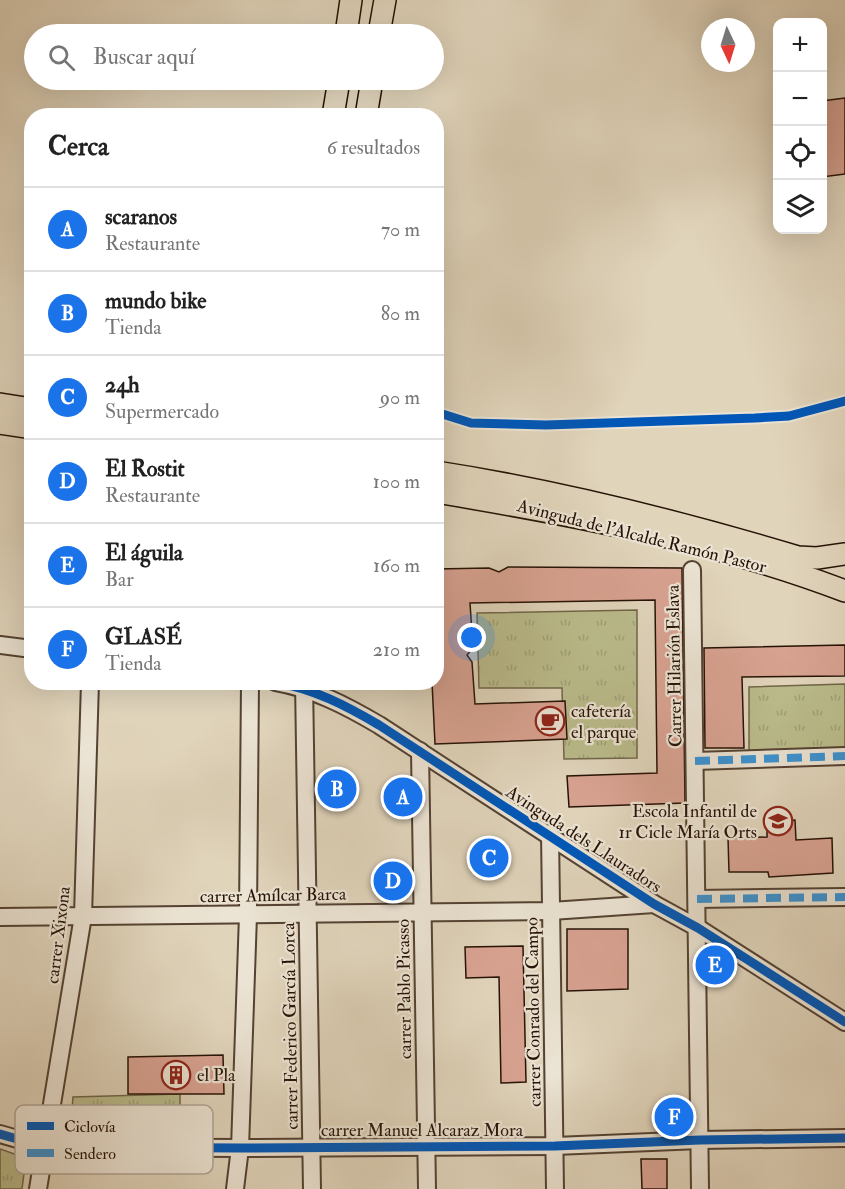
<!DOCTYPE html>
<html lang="es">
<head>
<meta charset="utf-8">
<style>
	:root { --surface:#fff; --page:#f6f6f6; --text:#222; --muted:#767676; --line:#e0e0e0; --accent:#1a73e8 }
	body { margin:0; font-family:"IM FELL Double Pica",serif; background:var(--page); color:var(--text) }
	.controls { position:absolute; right:18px; top:18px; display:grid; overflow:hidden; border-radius:12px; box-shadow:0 6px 24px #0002 }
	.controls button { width:54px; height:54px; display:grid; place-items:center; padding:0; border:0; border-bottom:2px solid var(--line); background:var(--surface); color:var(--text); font:30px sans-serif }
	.compass { position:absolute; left:701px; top:18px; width:54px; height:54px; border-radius:50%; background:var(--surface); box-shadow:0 6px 24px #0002; rotate:176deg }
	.you { position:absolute; left:472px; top:638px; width:21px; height:21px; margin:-15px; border:4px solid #fff; border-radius:50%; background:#1a73e8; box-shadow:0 0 0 9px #1a73e833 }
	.badge { display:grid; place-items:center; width:39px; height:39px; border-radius:50%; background:var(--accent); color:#fff; font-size:20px; font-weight:700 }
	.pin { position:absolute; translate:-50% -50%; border:3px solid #fff; box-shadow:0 2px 6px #0006 }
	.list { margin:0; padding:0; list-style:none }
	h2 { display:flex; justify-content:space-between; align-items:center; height:78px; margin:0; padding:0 24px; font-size:26px }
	h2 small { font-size:20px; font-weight:400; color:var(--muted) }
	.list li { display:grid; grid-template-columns:39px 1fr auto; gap:18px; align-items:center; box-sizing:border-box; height:84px; padding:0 24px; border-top:2px solid var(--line) }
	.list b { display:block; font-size:22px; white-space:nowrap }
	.list p { margin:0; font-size:20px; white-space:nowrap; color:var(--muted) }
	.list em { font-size:20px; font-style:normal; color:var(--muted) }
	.icon { flex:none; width:33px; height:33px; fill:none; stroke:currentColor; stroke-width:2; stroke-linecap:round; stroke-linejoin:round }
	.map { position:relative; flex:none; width:845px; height:1189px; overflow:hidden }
	.search { position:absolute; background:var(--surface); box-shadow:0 6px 24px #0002; left:24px; top:24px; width:420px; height:66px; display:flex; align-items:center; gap:15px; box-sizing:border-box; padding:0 21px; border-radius:33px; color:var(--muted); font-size:22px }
	.panel { position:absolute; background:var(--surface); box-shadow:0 6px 24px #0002; left:24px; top:108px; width:420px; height:582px; border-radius:24px }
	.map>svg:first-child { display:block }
</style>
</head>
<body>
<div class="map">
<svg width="845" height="1189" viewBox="0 0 845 1189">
	<defs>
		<pattern id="park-tufts" width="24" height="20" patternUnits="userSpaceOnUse" patternTransform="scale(1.5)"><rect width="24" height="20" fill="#babb8b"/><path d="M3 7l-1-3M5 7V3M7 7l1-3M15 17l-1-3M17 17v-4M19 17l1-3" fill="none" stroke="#a0a076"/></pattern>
	</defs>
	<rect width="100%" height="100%" fill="#e0d4bb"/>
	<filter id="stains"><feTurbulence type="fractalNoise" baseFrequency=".00333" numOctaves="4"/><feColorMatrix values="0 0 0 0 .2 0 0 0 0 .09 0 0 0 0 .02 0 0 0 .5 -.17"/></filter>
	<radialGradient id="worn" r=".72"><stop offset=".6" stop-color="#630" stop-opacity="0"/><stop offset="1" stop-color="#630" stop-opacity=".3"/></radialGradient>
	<g fill="url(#park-tufts)" stroke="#706648" stroke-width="1.5">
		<path d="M637,610V758L564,759L562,688H479L477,613Z"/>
		<path d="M845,684V751L749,752V687Z"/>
		<path d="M180,1094V1134L70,1136L73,1097Z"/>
		<path d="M0,1149L26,1158L22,1189H0Z"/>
	</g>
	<g fill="#d8a291" stroke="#261205" stroke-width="1.5">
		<path d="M845,98V174L822,177V101Z"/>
		<path d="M508,567L682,568L685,803L569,807L567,776L657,773L655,600L470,603L473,648L467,655L472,662L475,704L565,701L567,739L435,744L432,682H436V569L489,568L499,572Z"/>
		<path d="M845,645V676L742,677L744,748H705L704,648Z"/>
		<path d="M795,820L796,840L832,838L833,873L769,877L768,872H729L728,838L767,837V831L783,830V821Z"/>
		<path d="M567,929H628V989L567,991Z"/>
		<path d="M523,946L526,1082L501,1083L499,977L466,978L465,947Z"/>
		<path d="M223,1055L224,1094H128V1057Z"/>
		<path d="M641,1159H667V1189H642Z"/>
	</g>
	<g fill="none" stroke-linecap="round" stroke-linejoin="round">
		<g stroke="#544232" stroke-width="20">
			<g id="minor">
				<path d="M692,570L700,1189"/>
				<path d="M0,645L32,649"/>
				<path d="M275,682C314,689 345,705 379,725L654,904L698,928L845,1022"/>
				<path d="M304,682L312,1189"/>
				<path d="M420,751L427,1189"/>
				<path d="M695,761L845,756"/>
				<path d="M550,834L555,1189"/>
				<path d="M697,899L845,897"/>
				<path d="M0,917L551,911L654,904"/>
				<path d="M0,1134L45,1147L240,1148L555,1146L700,1140L845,1138"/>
				<path d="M38,1189L83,916L90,682"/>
				<path d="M235,1189L240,1148L248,915L250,682"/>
			</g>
		</g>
		<g stroke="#261205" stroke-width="24">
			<g id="major">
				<path d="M346,34L351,0"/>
				<path d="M379,34L385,0"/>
				<path d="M333,116L339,80"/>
				<path d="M366,116L372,80"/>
				<path d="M0,404L32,409"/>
				<path d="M0,423L32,428"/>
				<path d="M436,472C560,491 678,521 798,557L817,558L845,554"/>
				<path d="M436,492C574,515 714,541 845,591"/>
			</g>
		</g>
		<use href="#minor" stroke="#ebe3d3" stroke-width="16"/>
		<use href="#major" stroke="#e0d4bb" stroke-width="21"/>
		<g stroke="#3b92d1" stroke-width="8" stroke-dasharray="15 8" stroke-linecap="butt">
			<path d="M695,761L845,756"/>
			<path d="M697,899L845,897"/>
		</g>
		<g stroke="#ebe3d3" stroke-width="13">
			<g id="cycleway">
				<path d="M436,412L471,423L546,425L755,418L789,416L845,401"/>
				<path d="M275,682C314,689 345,705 379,725L654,904L698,928L845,1022"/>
				<path d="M0,1134L45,1147L240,1148L555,1146L700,1140L845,1138"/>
			</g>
		</g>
		<use href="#cycleway" stroke="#0057b8" stroke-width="9"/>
	</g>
	<defs>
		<g id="cafe-ring" transform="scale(1.5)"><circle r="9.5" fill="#ebe3d3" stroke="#8f2418" stroke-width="1.5"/><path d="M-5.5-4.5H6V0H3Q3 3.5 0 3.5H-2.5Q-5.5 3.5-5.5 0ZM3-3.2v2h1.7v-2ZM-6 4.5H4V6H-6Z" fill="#8f2418"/></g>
		<g id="school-ring" transform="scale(1.5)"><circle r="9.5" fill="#ebe3d3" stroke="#8f2418" stroke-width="1.5"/><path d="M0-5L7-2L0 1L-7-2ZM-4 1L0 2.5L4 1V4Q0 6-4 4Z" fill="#8f2418"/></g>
		<g id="building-ring" transform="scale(1.5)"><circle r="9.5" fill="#ebe3d3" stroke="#8f2418" stroke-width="1.5"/><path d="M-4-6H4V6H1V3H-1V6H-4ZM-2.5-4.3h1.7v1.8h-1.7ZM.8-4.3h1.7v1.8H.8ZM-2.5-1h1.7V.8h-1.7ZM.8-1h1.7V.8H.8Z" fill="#8f2418"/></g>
	</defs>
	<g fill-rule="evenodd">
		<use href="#cafe-ring" x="550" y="721"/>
		<use href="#school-ring" x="778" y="821"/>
		<use href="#building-ring" x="176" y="1075"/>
	</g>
	<g text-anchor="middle" stroke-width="4.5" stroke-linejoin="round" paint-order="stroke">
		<g font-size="18" fill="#261205" stroke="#ebe3d3">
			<text transform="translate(642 536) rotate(14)" y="6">Avinguda de l'Alcalde Ramón Pastor</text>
			<text transform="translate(674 666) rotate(-91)" y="6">Carrer Hilarión Eslava</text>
			<text transform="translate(584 839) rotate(33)" y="6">Avinguda dels Llauradors</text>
			<text transform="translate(273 895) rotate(-1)" y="6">carrer Amílcar Barca</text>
			<text transform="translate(58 935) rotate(-83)" y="6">carrer Xixona</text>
			<text transform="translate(404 989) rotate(-91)" y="6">carrer Pablo Picasso</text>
			<text transform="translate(533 1012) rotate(-91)" y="6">carrer Conrado del Campo</text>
			<text transform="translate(290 1026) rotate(-91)" y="6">carrer Federico García Lorca</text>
			<text x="422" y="1136">carrer Manuel Alcaraz Mora</text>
		</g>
		<g font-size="18" fill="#261205" stroke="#ebe3d3" text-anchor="start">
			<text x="571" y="717">cafetería<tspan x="571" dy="21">el parque</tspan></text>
			<text x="757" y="817" text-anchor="end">Escola Infantil de<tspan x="757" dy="21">1r Cicle María Orts</tspan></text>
			<text x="197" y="1081">el Pla</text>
		</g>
	</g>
	<rect x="15" y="1105" width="198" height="69" rx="9" fill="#ebe3d3" stroke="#b0a495" stroke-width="1.5"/>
	<rect x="27" y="1122" width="27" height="8" fill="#0057b8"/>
	<rect x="27" y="1149" width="27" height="8" fill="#3b92d1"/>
	<g font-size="16" fill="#261205">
		<text x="64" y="1132">Ciclovía</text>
		<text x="64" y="1159">Sendero</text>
	</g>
	<rect width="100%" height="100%" filter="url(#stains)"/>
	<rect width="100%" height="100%" fill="url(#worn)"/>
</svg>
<div class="controls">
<button>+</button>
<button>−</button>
<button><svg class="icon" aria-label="locate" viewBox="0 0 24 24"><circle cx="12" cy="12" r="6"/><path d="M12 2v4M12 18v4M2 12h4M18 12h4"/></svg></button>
<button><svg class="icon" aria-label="layers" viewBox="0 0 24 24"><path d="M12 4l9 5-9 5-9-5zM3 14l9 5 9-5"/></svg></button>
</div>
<svg class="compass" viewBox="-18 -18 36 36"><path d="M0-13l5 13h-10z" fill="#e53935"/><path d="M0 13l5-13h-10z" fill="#767676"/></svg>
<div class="you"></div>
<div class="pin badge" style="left:403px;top:797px">A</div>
<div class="pin badge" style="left:337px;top:789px">B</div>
<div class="pin badge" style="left:489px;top:858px">C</div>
<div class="pin badge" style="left:393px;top:881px">D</div>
<div class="pin badge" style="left:715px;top:965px">E</div>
<div class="pin badge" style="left:674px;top:1117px">F</div>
<div class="search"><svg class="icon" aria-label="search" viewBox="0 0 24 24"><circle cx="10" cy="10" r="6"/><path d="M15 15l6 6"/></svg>Buscar aquí</div>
<section class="panel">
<h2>Cerca<small>6 resultados</small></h2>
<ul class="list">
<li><span class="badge">A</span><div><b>scaranos</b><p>Restaurante</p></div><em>70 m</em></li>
<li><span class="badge">B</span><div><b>mundo bike</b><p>Tienda</p></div><em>80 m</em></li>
<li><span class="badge">C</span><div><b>24h</b><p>Supermercado</p></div><em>90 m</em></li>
<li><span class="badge">D</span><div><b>El Rostit</b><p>Restaurante</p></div><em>100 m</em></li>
<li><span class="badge">E</span><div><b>El águila</b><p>Bar</p></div><em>160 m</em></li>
<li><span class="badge">F</span><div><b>GLASÉ</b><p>Tienda</p></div><em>210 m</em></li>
</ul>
</section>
</div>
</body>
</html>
